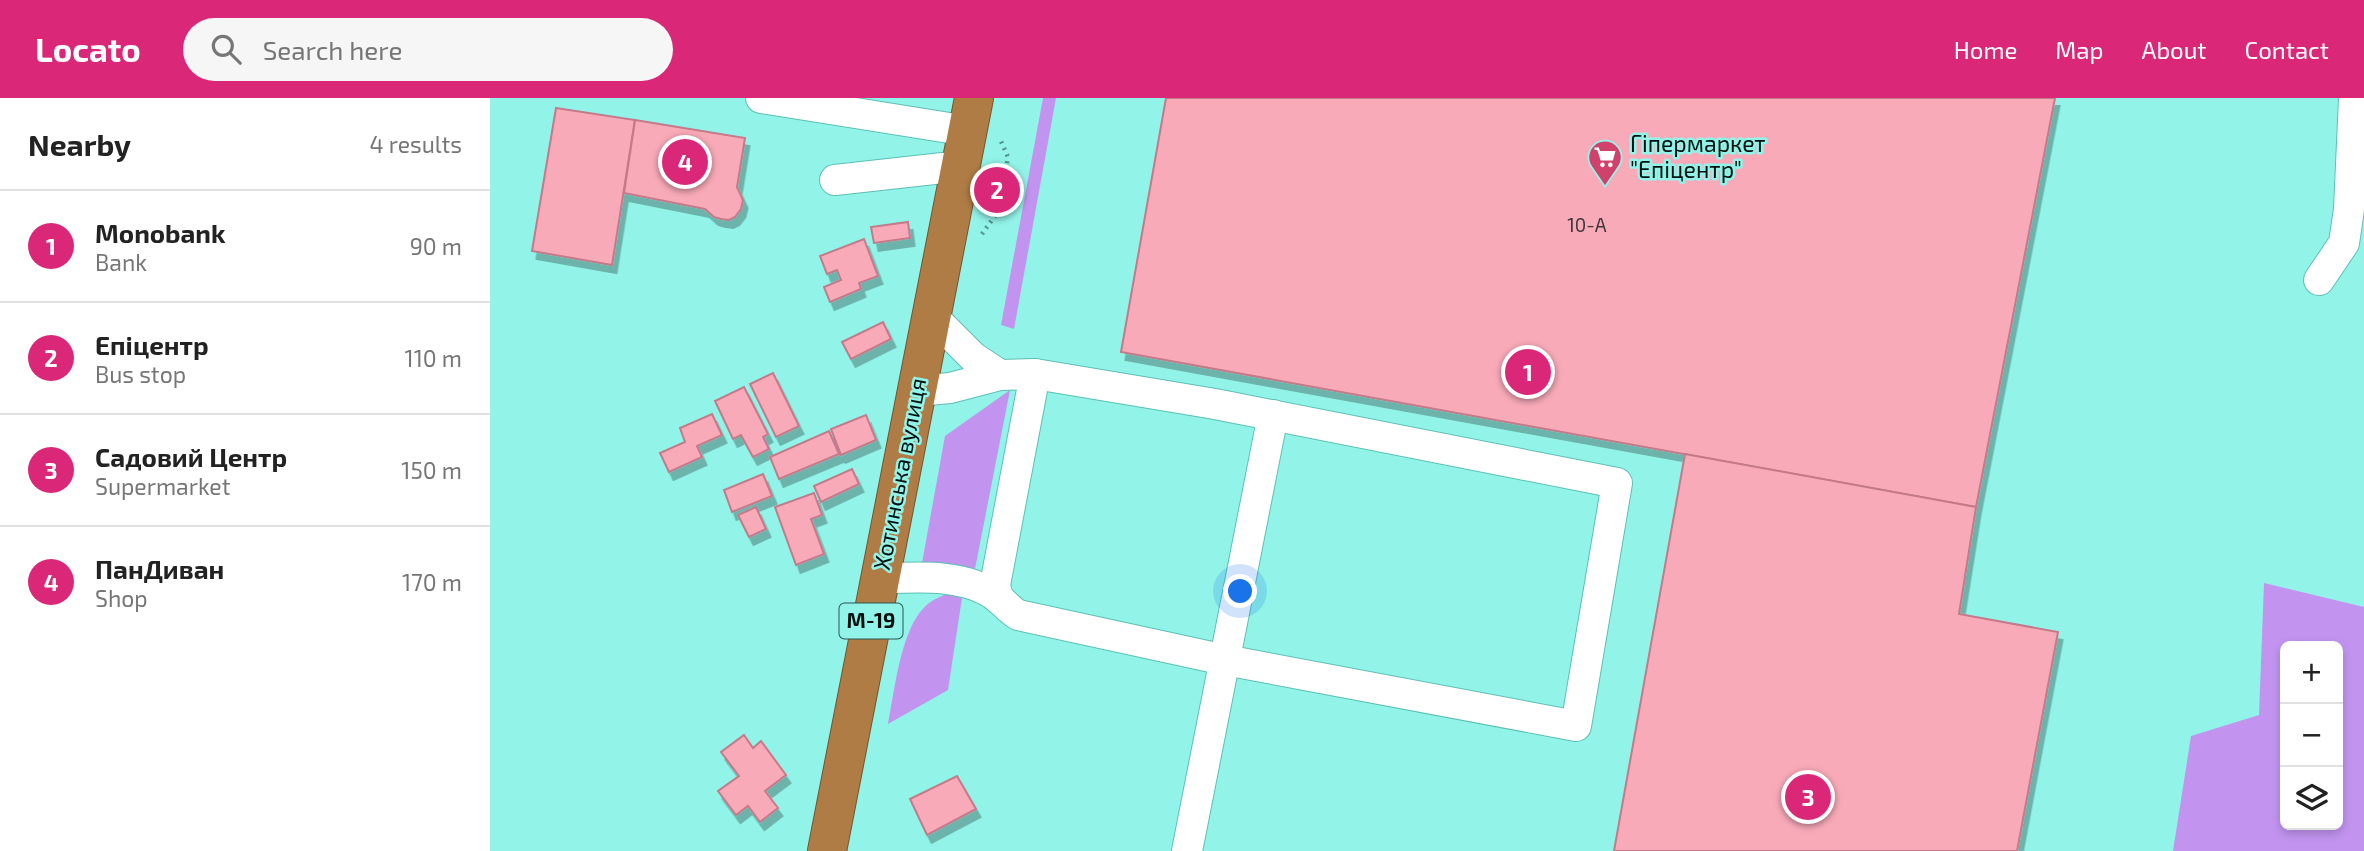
<!DOCTYPE html>
<html lang="en">
<head>
<meta charset="utf-8">
<style>
	:root { --surface:#fff; --page:#f6f6f6; --text:#222; --muted:#767676; --line:#e0e0e0; --accent:#db2777 }
	body { margin:0; font-family:"Exo 2",sans-serif; background:var(--page); color:var(--text) }
	.controls { position:absolute; right:21px; bottom:21px; display:grid; overflow:hidden; border-radius:10px; box-shadow:0 4px 10px #0003 }
	.controls button { width:63px; height:63px; display:grid; place-items:center; padding:0; border:0; border-bottom:2px solid var(--line); background:var(--surface); color:var(--text); font:35px sans-serif }
	.you { position:absolute; left:751px; top:494px; width:24px; height:24px; margin:-18px; border:5px solid #fff; border-radius:50%; background:#1a73e8; box-shadow:0 0 0 10px #1a73e833 }
	.badge { display:grid; place-items:center; width:46px; height:46px; border-radius:50%; background:var(--accent); color:#fff; font-size:23px; font-weight:700 }
	.pin { position:absolute; translate:-50% -50%; border:4px solid #fff; box-shadow:0 2px 7px #0006 }
	.list { margin:0; padding:0; list-style:none }
	h2 { display:flex; justify-content:space-between; align-items:center; height:91px; margin:0; padding:0 28px; font-size:30px }
	h2 small { font-size:23px; font-weight:400; color:var(--muted) }
	.list li { display:grid; grid-template-columns:46px 1fr auto; gap:21px; align-items:center; box-sizing:border-box; height:112px; padding:0 28px; border-top:2px solid var(--line) }
	.list b { display:block; font-size:26px; white-space:nowrap }
	.list p { margin:0; font-size:23px; white-space:nowrap; color:var(--muted) }
	.list em { font-size:23px; font-style:normal; color:var(--muted) }
	.icon { flex:none; width:38px; height:38px; fill:none; stroke:currentColor; stroke-width:2; stroke-linecap:round; stroke-linejoin:round }
	.map { position:relative; flex:none; width:1874px; height:753px; overflow:hidden }
	header { display:flex; align-items:center; gap:42px; box-sizing:border-box; height:98px; padding:0 35px; background:var(--accent); color:#fff }
	header strong { font-size:33px }
	nav { display:flex; gap:38px; margin-inline-start:auto; font-size:24px }
	.search { width:490px; height:63px; background:var(--page); display:flex; align-items:center; gap:18px; box-sizing:border-box; padding:0 24px; border-radius:38px; color:var(--muted); font-size:26px }
	main { display:flex }
	aside { flex:1; background:var(--surface) }
	.map>svg:first-child { display:block }
</style>
</head>
<body>
<header>
<strong>Locato</strong>
<div class="search"><svg class="icon" aria-label="search" viewBox="0 0 24 24"><circle cx="10" cy="10" r="6"/><path d="M15 15l6 6"/></svg>Search here</div>
<nav><a>Home</a><a>Map</a><a>About</a><a>Contact</a></nav>
</header>
<main>
<aside>
<h2>Nearby<small>4 results</small></h2>
<ul class="list">
<li><span class="badge">1</span><div><b>Monobank</b><p>Bank</p></div><em>90 m</em></li>
<li><span class="badge">2</span><div><b>Епіцентр</b><p>Bus stop</p></div><em>110 m</em></li>
<li><span class="badge">3</span><div><b>Садовий Центр</b><p>Supermarket</p></div><em>150 m</em></li>
<li><span class="badge">4</span><div><b>ПанДиван</b><p>Shop</p></div><em>170 m</em></li>
</ul>
</aside>
<div class="map">
<svg width="1874" height="753" viewBox="0 0 1874 753">
	<defs>
		<filter id="shadow"><feDropShadow dx="4.5" dy="8" stdDeviation="0" flood-color="#0004"/></filter>
	</defs>
	<rect width="100%" height="100%" fill="#92f4e9"/>
	<g fill="#c294f0" fill-rule="evenodd">
		<path d="M553,0H566L524,231L511,227Z"/>
		<path d="M520,292L485,471L432,465L455,338Z"/>
		<path d="M1774,485L1874,509V753H1683L1701,638L1769,617ZM1795,548H1848V727H1795Z"/>
		<path d="M457,496L472,500L458,592L398,626C405,593 411,522 442,503C446,500 452,498 457,496Z"/>
	</g>
	<g fill="#f9aab9" stroke="#c47a89" stroke-width="2" filter="url(#shadow)">
		<path d="M676,0H1565L1486,409L631,254Z"/>
		<path d="M66,10L145,22L122,167L42,153Z"/>
		<path d="M145,22L255,40L247,89L253,102L251,111L245,119L239,122L231,121L224,119L215,111L134,95Z"/>
		<path d="M418,124L420,140L384,145L381,129Z"/>
		<path d="M374,141L388,178L369,185L371,191L340,204L334,189L351,182L347,172L337,176L330,158Z"/>
		<path d="M393,224L401,241L361,261L352,244Z"/>
		<path d="M283,275L309,328L286,339L260,286Z"/>
		<path d="M254,289L278,336L273,339L279,351L263,359L251,337L243,341L225,303Z"/>
		<path d="M222,316L232,337L207,348L212,359L179,374L170,355L195,344L190,330Z"/>
		<path d="M376,317L386,342L351,357L341,331Z"/>
		<path d="M339,333L349,356L289,381L280,359Z"/>
		<path d="M1195,356L1486,409L1469,516L1568,534L1527,753H1124Z"/>
		<path d="M362,371L369,386L331,404L324,388Z"/>
		<path d="M273,376L282,398L242,414L234,392Z"/>
		<path d="M324,395L332,417L321,421L334,456L306,467L285,409Z"/>
		<path d="M266,409L276,431L259,439L248,417Z"/>
		<path d="M254,637L263,650L271,643L296,677L275,693L288,710L270,724L258,708L246,717L228,693L249,678L231,654Z"/>
		<path d="M467,678L486,711L437,737L420,701Z"/>
	</g>
	<g fill="none" stroke-linecap="round" stroke-linejoin="round">
		<g stroke="#5dbfb5" stroke-width="32">
			<g id="minor">
				<path d="M271,0L478,33"/>
				<path d="M345,82L471,68"/>
				<path d="M1829,182L1854,145L1859,111L1864,0"/>
				<path d="M442,218L483,259L510,277"/>
				<path d="M389,481C426,479 477,475 508,500C515,506 520,512 528,517L735,562L1086,628L1127,385L725,306L545,276L510,277L460,290L427,293"/>
				<path d="M508,500L505,487L545,276"/>
				<path d="M697,753L783,317"/>
			</g>
		</g>
		<g stroke="#725632" stroke-width="40">
			<path id="highway" d="M337,753L484,0"/>
		</g>
		<path stroke="#54938c" stroke-width="4.5" stroke-dasharray="2 5" stroke-linecap="butt" d="M492,136L509,112L518,59L510,41"/>
		<use href="#minor" stroke="#fff" stroke-width="30"/>
		<use href="#highway" stroke="#b07c45" stroke-width="38"/>
	</g>
	<defs>
		<g id="supermarket-pin" transform="scale(1.75)"><path d="M0 17L-7.5 6A9.5 9.5 0 1 1 7.5 6Z" fill="#d0426c" stroke="#92f4e9"/><path d="M-6-5.5h2.5l.6 2H6L4.5 2H-2.5L-4.4-4H-6ZM-1.5 3.2a1.3 1.3 0 1 0 .1 0ZM3 3.2a1.3 1.3 0 1 0 .1 0Z" fill="#fff"/></g>
	</defs>
	<g fill-rule="evenodd">
		<use href="#supermarket-pin" x="1115" y="59"/>
	</g>
	<g text-anchor="middle" stroke-width="5" stroke-linejoin="round" paint-order="stroke">
		<g font-size="19" fill="#3e3639">
			<text x="1097" y="134">10-А</text>
		</g>
		<rect fill="#92f4e9" stroke="#2c5450" stroke-width="2" x="349.5" y="505.5" width="63" height="35" rx="5"/>
		<g font-size="21" font-weight="bold" fill="#00100e">
			<text x="381" y="530">М-19</text>
		</g>
		<g font-size="23" fill="#00100e" stroke="#92f4e9" text-anchor="start">
			<text x="1140" y="54">Гіпермаркет<tspan x="1140" dy="26">"Епіцентр"</tspan></text>
		</g>
		<g font-size="23" fill="#00100e" stroke="#92f4e9">
			<text transform="translate(410 376) rotate(-79)" y="8">Хотинська вулиця</text>
		</g>
	</g>
</svg>
<div class="controls">
<button>+</button>
<button>−</button>
<button><svg class="icon" aria-label="layers" viewBox="0 0 24 24"><path d="M12 4l9 5-9 5-9-5zM3 14l9 5 9-5"/></svg></button>
</div>
<div class="you"></div>
<div class="pin badge" style="left:1038px;top:274px">1</div>
<div class="pin badge" style="left:507px;top:92px">2</div>
<div class="pin badge" style="left:1318px;top:699px">3</div>
<div class="pin badge" style="left:195px;top:64px">4</div>
</div>
</main>
</body>
</html>
